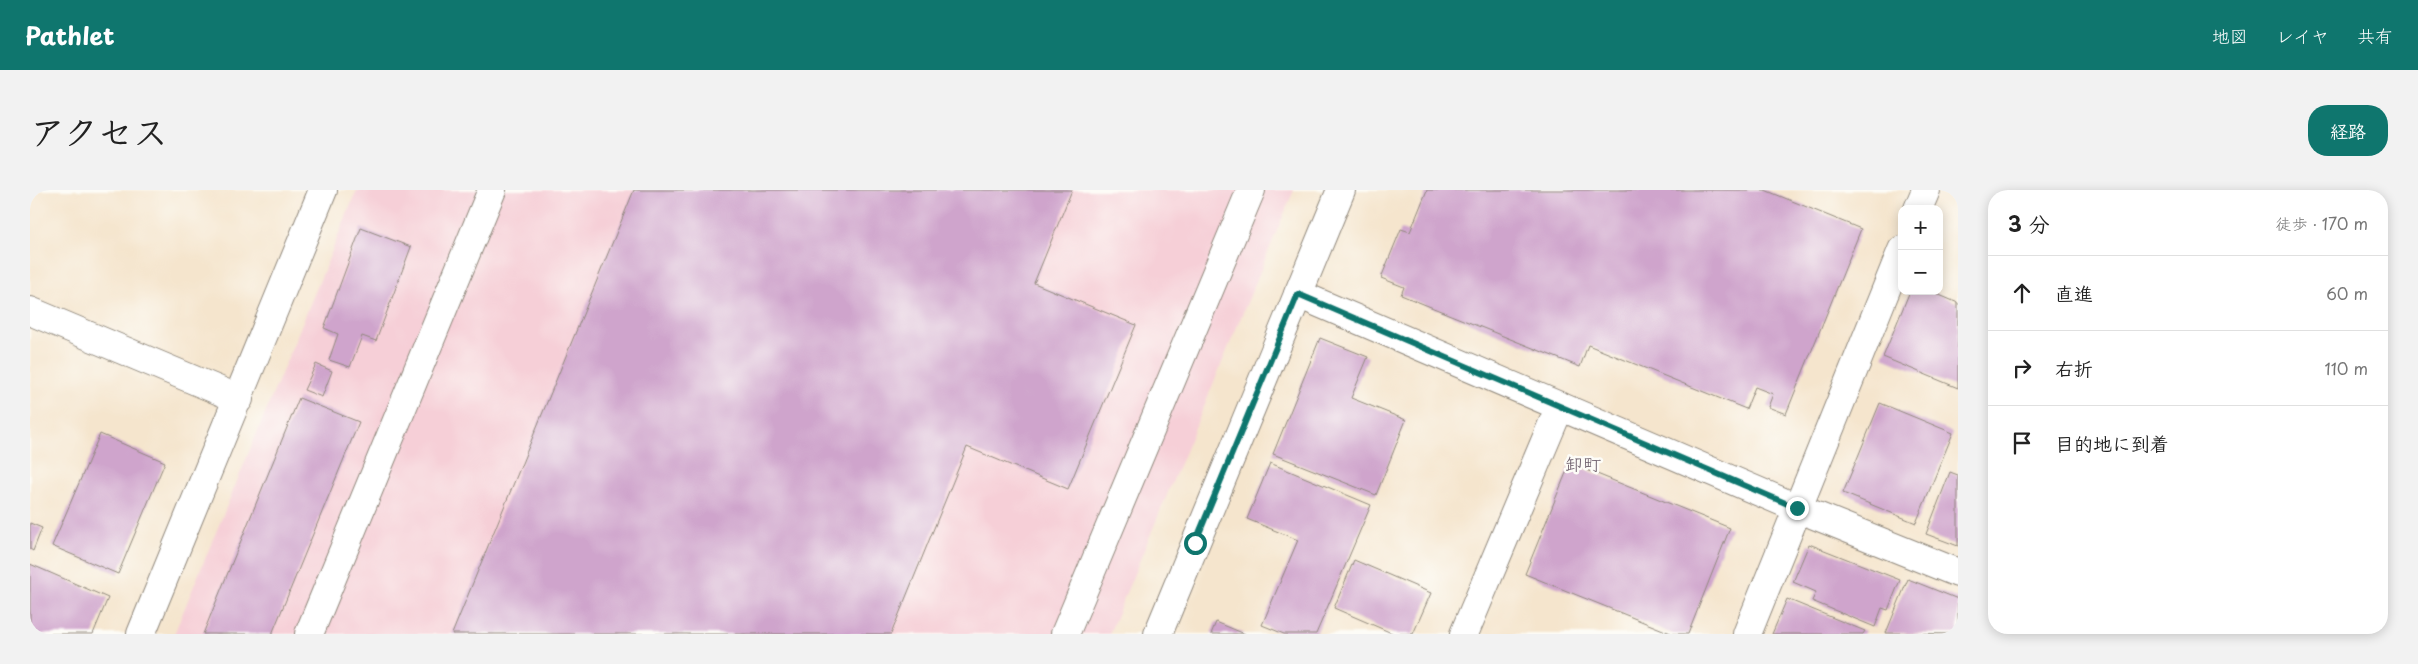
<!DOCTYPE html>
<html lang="ja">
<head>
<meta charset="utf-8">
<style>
	:root { --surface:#fff; --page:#f2f2f2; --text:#222; --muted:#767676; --line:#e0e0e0; --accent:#0f766e }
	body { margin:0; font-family:"Playpen Sans","Klee One",sans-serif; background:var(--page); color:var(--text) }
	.controls { position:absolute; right:15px; top:15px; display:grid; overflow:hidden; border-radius:10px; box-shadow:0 2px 12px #0003 }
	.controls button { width:45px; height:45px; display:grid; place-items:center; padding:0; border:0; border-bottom:1px solid var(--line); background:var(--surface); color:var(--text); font:25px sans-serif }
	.stop { position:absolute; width:15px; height:15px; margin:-11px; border:4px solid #0f766e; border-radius:50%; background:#fff }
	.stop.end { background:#0f766e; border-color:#fff; box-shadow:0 1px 5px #0008 }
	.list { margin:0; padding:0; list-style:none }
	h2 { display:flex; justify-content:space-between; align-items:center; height:65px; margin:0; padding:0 20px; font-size:21px }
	h2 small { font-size:16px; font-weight:400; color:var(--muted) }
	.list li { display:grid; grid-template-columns:32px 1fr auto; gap:15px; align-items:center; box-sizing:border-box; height:75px; padding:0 20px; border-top:1px solid var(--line) }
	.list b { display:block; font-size:19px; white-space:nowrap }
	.list em { font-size:16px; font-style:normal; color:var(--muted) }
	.icon { flex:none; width:28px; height:28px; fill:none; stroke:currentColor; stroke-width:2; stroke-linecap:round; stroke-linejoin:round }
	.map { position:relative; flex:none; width:1928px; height:444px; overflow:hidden; border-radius:20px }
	header { display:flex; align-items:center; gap:30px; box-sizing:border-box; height:70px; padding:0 25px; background:var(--accent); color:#fff }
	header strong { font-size:24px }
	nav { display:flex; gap:28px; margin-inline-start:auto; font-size:18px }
	.intro { display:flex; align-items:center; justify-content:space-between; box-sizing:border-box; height:120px; padding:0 30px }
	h1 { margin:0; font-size:35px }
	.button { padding:12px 22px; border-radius:20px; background:var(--accent); color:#fff; font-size:18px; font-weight:700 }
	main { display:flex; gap:30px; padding:0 30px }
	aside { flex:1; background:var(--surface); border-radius:20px; box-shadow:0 2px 12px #0003 }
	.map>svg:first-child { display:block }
</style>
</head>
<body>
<header>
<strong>Pathlet</strong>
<nav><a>地図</a><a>レイヤ</a><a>共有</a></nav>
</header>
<div class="intro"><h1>アクセス</h1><a class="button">経路</a></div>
<main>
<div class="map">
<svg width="1928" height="444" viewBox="0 0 1928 444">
	<rect width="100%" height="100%" fill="#fdfcf7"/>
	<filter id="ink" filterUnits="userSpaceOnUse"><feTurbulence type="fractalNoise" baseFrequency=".02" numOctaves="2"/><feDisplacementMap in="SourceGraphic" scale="10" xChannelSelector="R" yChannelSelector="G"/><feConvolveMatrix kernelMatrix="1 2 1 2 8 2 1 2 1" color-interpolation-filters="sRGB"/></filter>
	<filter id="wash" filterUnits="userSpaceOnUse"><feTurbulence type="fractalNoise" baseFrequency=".0096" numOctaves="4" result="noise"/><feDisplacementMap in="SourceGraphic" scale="20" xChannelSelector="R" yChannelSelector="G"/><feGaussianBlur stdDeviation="1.12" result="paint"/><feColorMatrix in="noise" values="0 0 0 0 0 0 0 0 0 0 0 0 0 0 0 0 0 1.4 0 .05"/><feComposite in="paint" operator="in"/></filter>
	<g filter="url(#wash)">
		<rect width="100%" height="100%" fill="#f5e5cd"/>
		<path fill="#f6cfd7" d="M327,0H1264L1079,444H144Z"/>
		<g id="blocks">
			<g fill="#cfa4cc">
				<path d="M604,0H1042L1004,93L1106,135L1038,299L937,257L861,444H422Z"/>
				<path d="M1397,0H1735L1831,39L1756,224L1738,217L1743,204L1725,197L1716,219L1558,155L1550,177L1371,105L1374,97L1351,88L1371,39L1380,42Z"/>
				<path d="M331,38L381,57L346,151L332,146L320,177L299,170L308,144L294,138Z"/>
				<path d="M1880,101H1900L1928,113V198L1853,167Z"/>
				<path d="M1290,148L1338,167L1321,208L1376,230L1346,305L1243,264Z"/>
				<path d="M286,174L302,181L292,207L274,200Z"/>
				<path d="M269,208L329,232L242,444H173Z"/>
				<path d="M1850,213L1923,243L1886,333L1813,303Z"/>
				<path d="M70,244L135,272L88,384L22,356Z"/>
				<path d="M1240,273L1341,315L1286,444H1254L1232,435L1268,350L1217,329Z"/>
				<path d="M1540,273L1700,338L1658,444H1643L1495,384Z"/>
				<path d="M1920,282L1928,285V356L1896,344Z"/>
				<path d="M0,333L12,338L3,361L0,359Z"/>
				<path d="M1779,354L1870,390L1858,420L1852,418L1845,437L1782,411L1786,402L1763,392Z"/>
				<path d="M1324,370L1401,403L1383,444H1364L1304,418Z"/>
				<path d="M0,374L78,408L63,444H0Z"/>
				<path d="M1878,389L1928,409V444L1856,443Z"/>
				<path d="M1757,409L1835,441L1833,444H1742Z"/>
				<path d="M1186,432L1215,444H1181Z"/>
			</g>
		</g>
	</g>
	<g filter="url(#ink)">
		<use href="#blocks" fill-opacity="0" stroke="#90887c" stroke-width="1"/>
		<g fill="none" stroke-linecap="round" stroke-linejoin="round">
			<g stroke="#90887c" stroke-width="30">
				<g id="minor">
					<path d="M1888,19L1896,0"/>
					<path d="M1268,104L1767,318L1928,383"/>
					<path d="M0,121L209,209"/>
					<path d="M111,444L293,0"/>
					<path d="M279,444L462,0"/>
					<path d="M1035,444L1221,0"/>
					<path d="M1128,444L1311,0"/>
					<path d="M1434,444L1530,216"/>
					<path d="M1717,444L1872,60"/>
				</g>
			</g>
			<use href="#minor" stroke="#fff" stroke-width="28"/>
		</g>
	</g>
	<g fill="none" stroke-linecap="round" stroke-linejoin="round" filter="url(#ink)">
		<path stroke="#0f766e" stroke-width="6" d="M1165,353L1268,104L1767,318"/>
	</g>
	<g text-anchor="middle" stroke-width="5" stroke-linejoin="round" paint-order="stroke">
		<g font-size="18" fill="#645563" stroke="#fdfcf7">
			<text x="1553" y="281">卸町</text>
		</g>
	</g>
</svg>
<div class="controls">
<button>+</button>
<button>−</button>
</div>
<div class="stop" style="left:1165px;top:353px"></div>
<div class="stop end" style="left:1767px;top:318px"></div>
</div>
<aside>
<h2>3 分<small>徒歩 · 170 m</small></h2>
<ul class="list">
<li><svg class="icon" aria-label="ahead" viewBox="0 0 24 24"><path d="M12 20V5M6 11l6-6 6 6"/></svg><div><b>直進</b></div><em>60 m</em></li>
<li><svg class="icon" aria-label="right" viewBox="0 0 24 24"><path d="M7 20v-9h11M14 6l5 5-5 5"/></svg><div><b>右折</b></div><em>110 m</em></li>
<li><svg class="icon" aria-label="arrive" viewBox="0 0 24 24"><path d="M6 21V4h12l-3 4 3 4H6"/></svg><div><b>目的地に到着</b></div></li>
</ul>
</aside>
</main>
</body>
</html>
